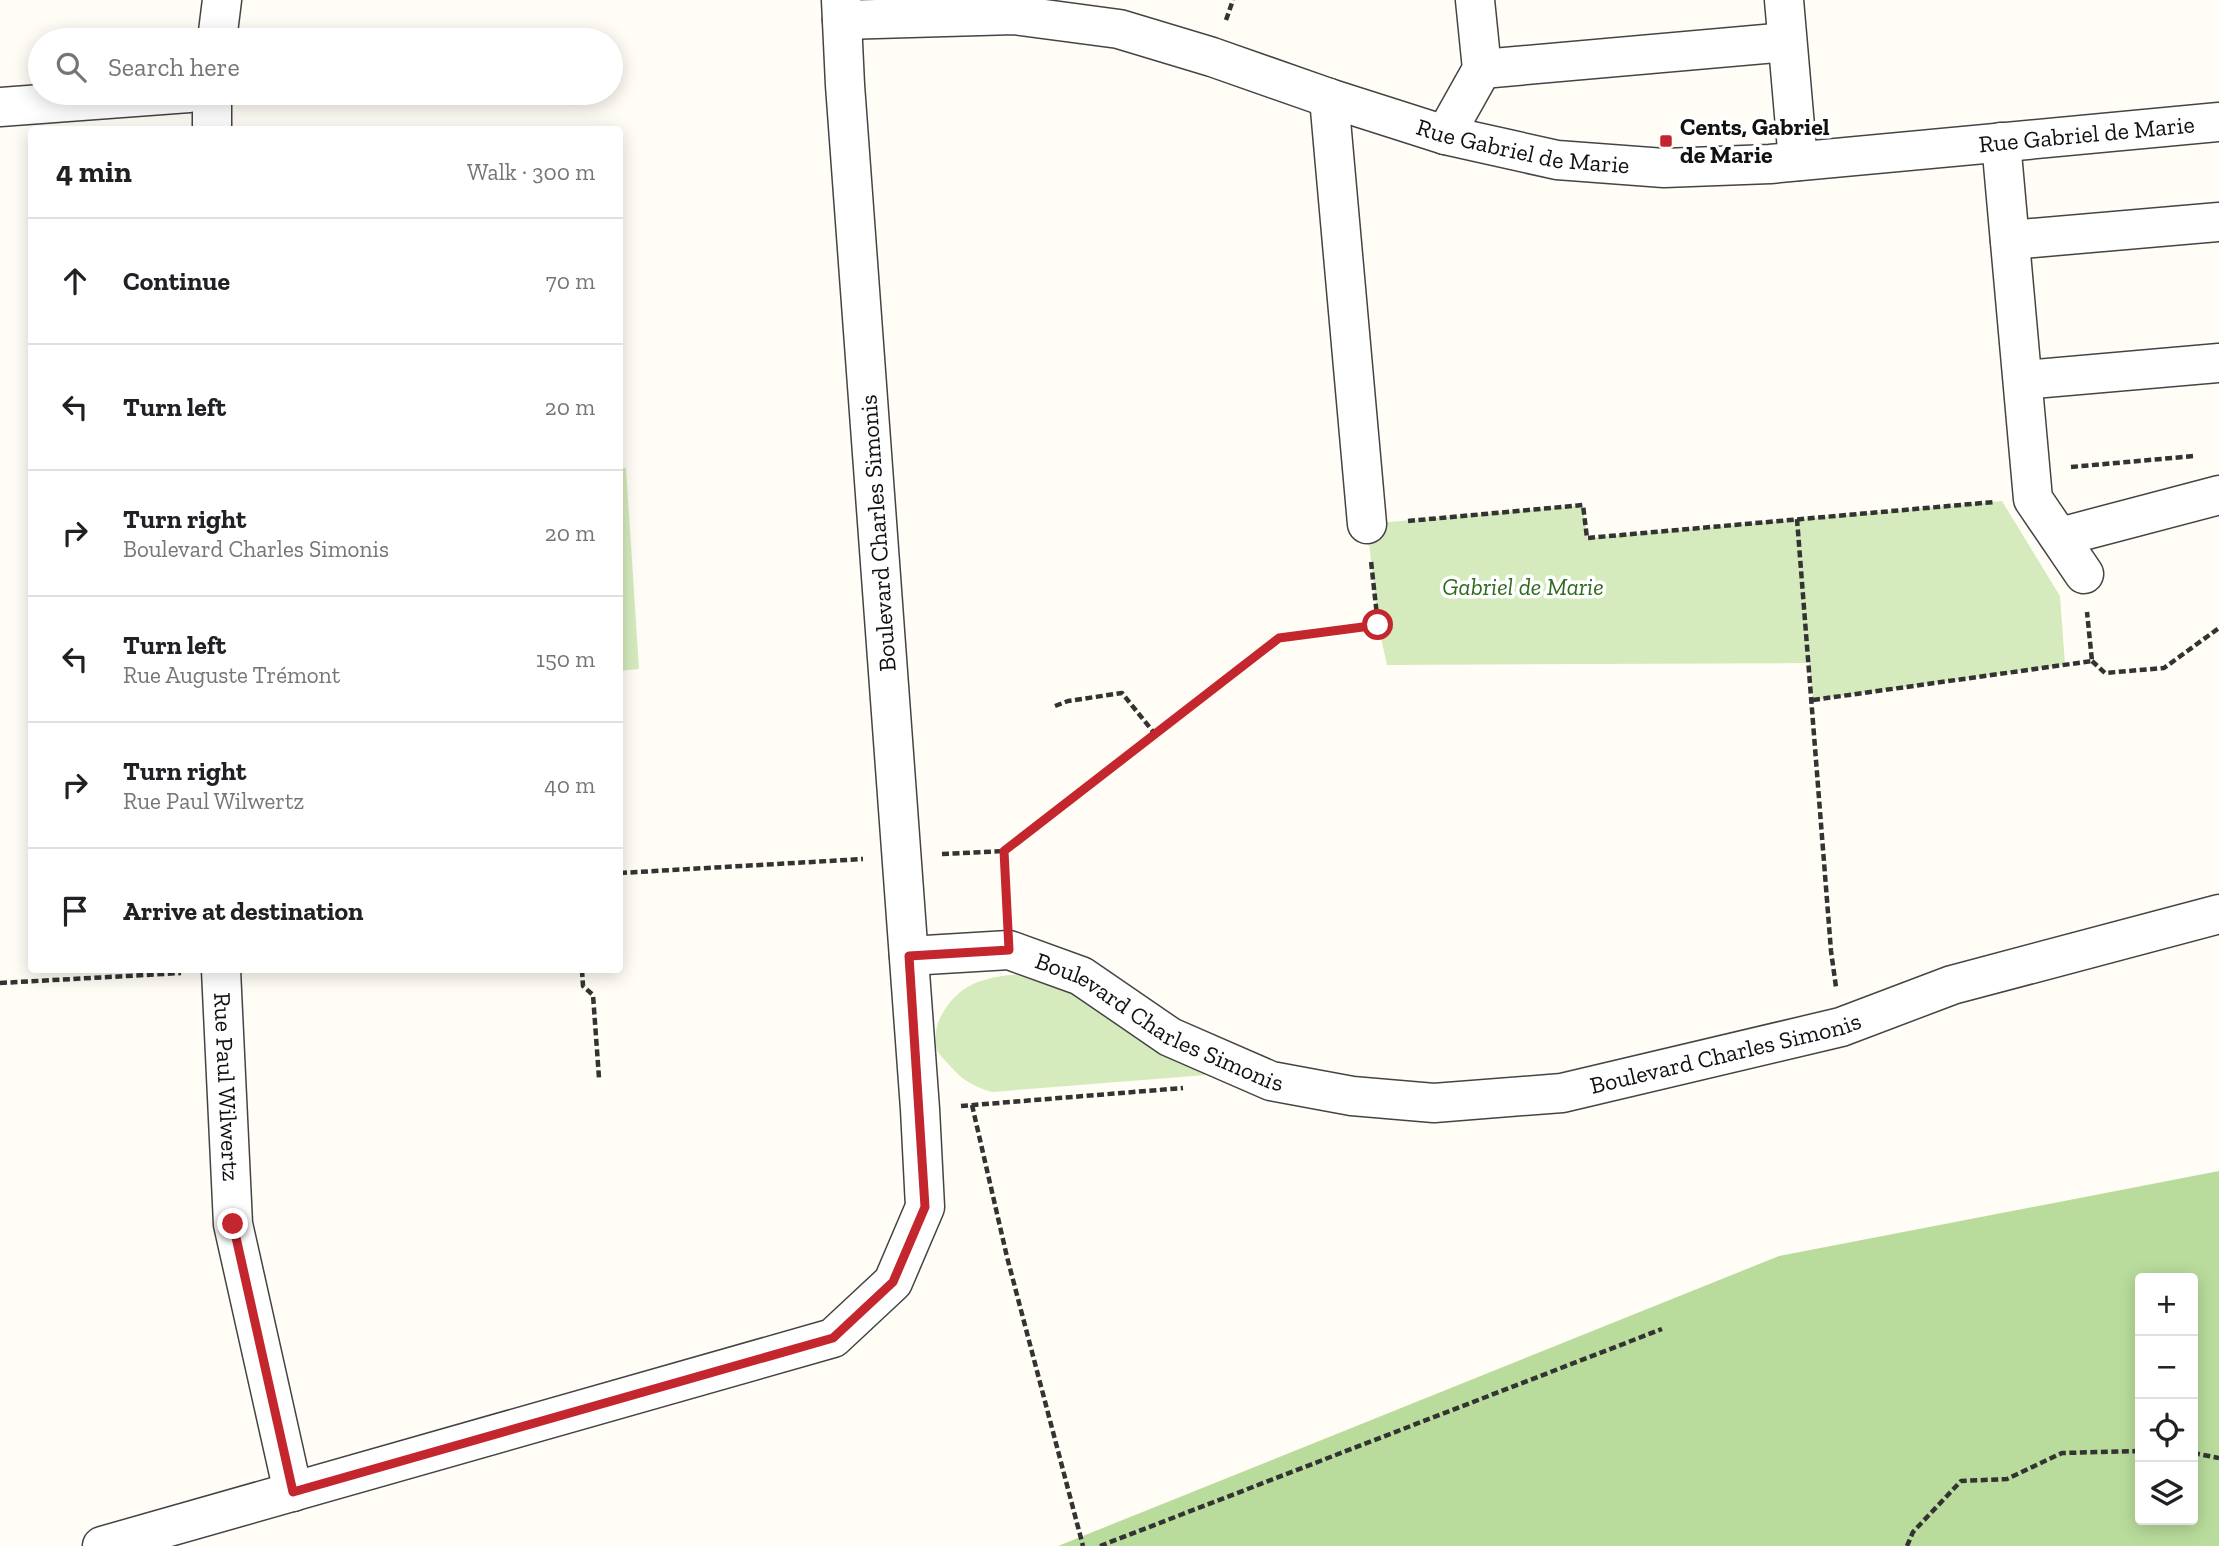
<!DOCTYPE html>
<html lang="en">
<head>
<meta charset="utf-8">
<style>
	:root { --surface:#fff; --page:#f6f6f6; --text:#202124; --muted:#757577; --line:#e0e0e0 }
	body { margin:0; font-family:"Zilla Slab",serif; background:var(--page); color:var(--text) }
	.controls { position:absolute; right:21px; bottom:21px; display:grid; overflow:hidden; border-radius:7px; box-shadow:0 4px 18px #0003 }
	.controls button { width:63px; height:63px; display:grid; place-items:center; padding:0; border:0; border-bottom:2px solid var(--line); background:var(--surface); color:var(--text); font:35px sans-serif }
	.stop { position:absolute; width:21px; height:21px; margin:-16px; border:5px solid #c4262e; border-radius:50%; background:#fff }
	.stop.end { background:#c4262e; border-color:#fff; box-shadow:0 2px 7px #0008 }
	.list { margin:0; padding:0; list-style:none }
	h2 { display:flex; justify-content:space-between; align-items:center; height:91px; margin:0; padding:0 28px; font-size:30px }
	h2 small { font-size:23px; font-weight:400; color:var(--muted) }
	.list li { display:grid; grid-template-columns:46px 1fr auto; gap:21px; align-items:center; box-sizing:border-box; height:126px; padding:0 28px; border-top:2px solid var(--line) }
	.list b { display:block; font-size:26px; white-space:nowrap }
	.list p { margin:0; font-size:23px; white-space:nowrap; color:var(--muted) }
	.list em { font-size:23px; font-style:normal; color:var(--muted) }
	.icon { flex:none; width:38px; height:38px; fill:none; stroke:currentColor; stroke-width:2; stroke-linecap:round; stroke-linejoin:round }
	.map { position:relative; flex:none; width:2219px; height:1546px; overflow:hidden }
	.search { position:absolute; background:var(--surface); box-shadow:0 4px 18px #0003; left:28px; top:28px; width:595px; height:77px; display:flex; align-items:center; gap:18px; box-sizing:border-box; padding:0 24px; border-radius:38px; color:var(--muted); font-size:26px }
	.panel { position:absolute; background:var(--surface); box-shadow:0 4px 18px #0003; left:28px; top:126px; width:595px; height:847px; border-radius:7px }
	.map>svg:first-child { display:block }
</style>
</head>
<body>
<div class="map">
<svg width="2219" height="1546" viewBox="0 0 2219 1546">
	<rect width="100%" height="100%" fill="#fffdf5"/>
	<g fill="#d5ebbd">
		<path d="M620,468H626L639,669L620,671Z"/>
		<path d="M2002,501L2060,596L2065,665L1813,700L1809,663L1387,665L1378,625L1367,524L1583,505L1587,538Z"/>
		<path d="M1021,974C1088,994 1148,1036 1208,1070L1206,1075L992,1092C976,1088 961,1079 951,1067C947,1062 940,1056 937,1050C934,1041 936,1026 940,1018C958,983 984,977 1021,974Z"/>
	</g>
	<path fill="#b9dc9c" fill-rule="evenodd" d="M2219,1171V1546H1058L1779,1256ZM2140,1278H2193V1520H2140Z"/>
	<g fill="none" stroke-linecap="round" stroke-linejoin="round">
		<g stroke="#444" stroke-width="41">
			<g id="minor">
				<path d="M1784,0L1798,161"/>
				<path id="s1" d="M842,20L1014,15L1119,29L1212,57L1329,98L1445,135L1557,160L1664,168L1770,164L2219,122"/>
				<path d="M217,40L222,0"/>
				<path d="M1482,69L1787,42"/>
				<path d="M212,93V130"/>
				<path d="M1329,98L1367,524"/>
				<path d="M0,107L189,93"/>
				<path d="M1445,135L1482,69L1475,0"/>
				<path d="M2001,142L2033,499L2084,574"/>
				<path d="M2010,240L2219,222"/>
				<path d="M2023,380L2219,363"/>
				<path d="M2060,537L2219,495"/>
				<path id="s2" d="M909,956L1009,950L1081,976L1170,1037L1271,1081L1352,1096L1434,1103L1562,1093L1841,1027L1952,985L2219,914"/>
				<path id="s3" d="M221,970L233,1224L293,1492"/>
				<path d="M102,1546L833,1338L893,1282L925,1207L920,1109L845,85L841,0"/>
			</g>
		</g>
		<g stroke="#333" stroke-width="4.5" stroke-dasharray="7 3.5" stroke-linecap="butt">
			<path d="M1226,20L1233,0"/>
			<path d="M2071,467L2194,456"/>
			<path d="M1797,519L1831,951L1836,987"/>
			<path d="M1408,521L1583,505L1587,538L1994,502"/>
			<path d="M2092,661L2105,673L2164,668L2219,628"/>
			<path d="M1813,700L2092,661L2087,612"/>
			<path d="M1055,706L1068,701L1122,693L1155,734"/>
			<path d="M1004,851L1279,638L1378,625L1371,561"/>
			<path d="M942,854L1004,851L1007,909"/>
			<path d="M620,873L863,859"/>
			<path d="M582,970L583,986L593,995L599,1078"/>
			<path d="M0,983L181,973"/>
			<path d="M972,1105L1007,1257L1083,1546"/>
			<path d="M961,1106L1183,1088"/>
			<path d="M2193,1453L2219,1458"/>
			<path d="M1100,1546L1662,1329"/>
			<path d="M1907,1546L1913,1532L1961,1481L2007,1479L2062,1453L2140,1451"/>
		</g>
		<use href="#minor" stroke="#fff" stroke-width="38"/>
	</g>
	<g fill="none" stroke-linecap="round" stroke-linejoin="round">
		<path stroke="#c4262e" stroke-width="9" d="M233,1224L293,1492L833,1338L893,1282L925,1207L909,956L1009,950L1004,851L1279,638L1378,625"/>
	</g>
	<rect fill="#c4262e" stroke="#fff" stroke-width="2.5" x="1659" y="134" width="14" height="14" rx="3.5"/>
	<g text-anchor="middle" stroke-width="7" stroke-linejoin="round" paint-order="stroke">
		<g font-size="24" font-weight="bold" fill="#111" stroke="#fff" text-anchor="start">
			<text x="1680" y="135">Cents, Gabriel<tspan x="1680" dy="28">de Marie</tspan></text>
		</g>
		<g font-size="24" fill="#111" stroke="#fff">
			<text dy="8" stroke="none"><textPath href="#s1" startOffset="1267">Rue Gabriel de Marie</textPath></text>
			<text dy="8" stroke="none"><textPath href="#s1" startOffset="700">Rue Gabriel de Marie</textPath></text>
			<text transform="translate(878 533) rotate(-94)" y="8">Boulevard Charles Simonis</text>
			<text dy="8" stroke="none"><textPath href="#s2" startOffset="268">Boulevard Charles Simonis</textPath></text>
			<text dy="8" stroke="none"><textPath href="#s2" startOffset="856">Boulevard Charles Simonis</textPath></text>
			<text dy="8" stroke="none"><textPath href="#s3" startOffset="117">Rue Paul Wilwertz</textPath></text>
		</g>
		<g font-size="24" font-style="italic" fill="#2f6b1f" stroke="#fff">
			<text x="1523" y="595">Gabriel de Marie</text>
		</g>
	</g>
</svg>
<div class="controls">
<button>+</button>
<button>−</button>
<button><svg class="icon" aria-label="locate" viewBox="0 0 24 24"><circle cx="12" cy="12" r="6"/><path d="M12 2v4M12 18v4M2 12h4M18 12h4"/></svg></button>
<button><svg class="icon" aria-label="layers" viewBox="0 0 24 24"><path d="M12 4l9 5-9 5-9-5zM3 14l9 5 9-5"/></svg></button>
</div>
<div class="stop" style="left:1378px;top:625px"></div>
<div class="stop end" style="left:233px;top:1224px"></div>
<div class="search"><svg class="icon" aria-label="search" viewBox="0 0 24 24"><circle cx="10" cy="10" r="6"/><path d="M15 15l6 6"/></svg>Search here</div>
<section class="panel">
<h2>4 min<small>Walk · 300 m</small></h2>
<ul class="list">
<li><svg class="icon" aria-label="ahead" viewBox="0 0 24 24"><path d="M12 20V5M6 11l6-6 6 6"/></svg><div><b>Continue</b></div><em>70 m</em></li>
<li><svg class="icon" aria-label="left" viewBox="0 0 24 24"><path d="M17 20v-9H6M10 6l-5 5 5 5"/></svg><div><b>Turn left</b></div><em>20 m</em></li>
<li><svg class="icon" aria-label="right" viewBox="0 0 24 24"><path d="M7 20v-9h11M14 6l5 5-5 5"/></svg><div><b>Turn right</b><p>Boulevard Charles Simonis</p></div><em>20 m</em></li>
<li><svg class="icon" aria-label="left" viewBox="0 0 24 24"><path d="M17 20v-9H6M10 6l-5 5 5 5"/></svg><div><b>Turn left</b><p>Rue Auguste Trémont</p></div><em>150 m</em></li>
<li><svg class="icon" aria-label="right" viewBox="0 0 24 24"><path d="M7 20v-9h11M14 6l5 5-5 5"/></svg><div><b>Turn right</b><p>Rue Paul Wilwertz</p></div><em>40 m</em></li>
<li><svg class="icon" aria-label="arrive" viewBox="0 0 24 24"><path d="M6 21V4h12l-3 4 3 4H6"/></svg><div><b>Arrive at destination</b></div></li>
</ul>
</section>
</div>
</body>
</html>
